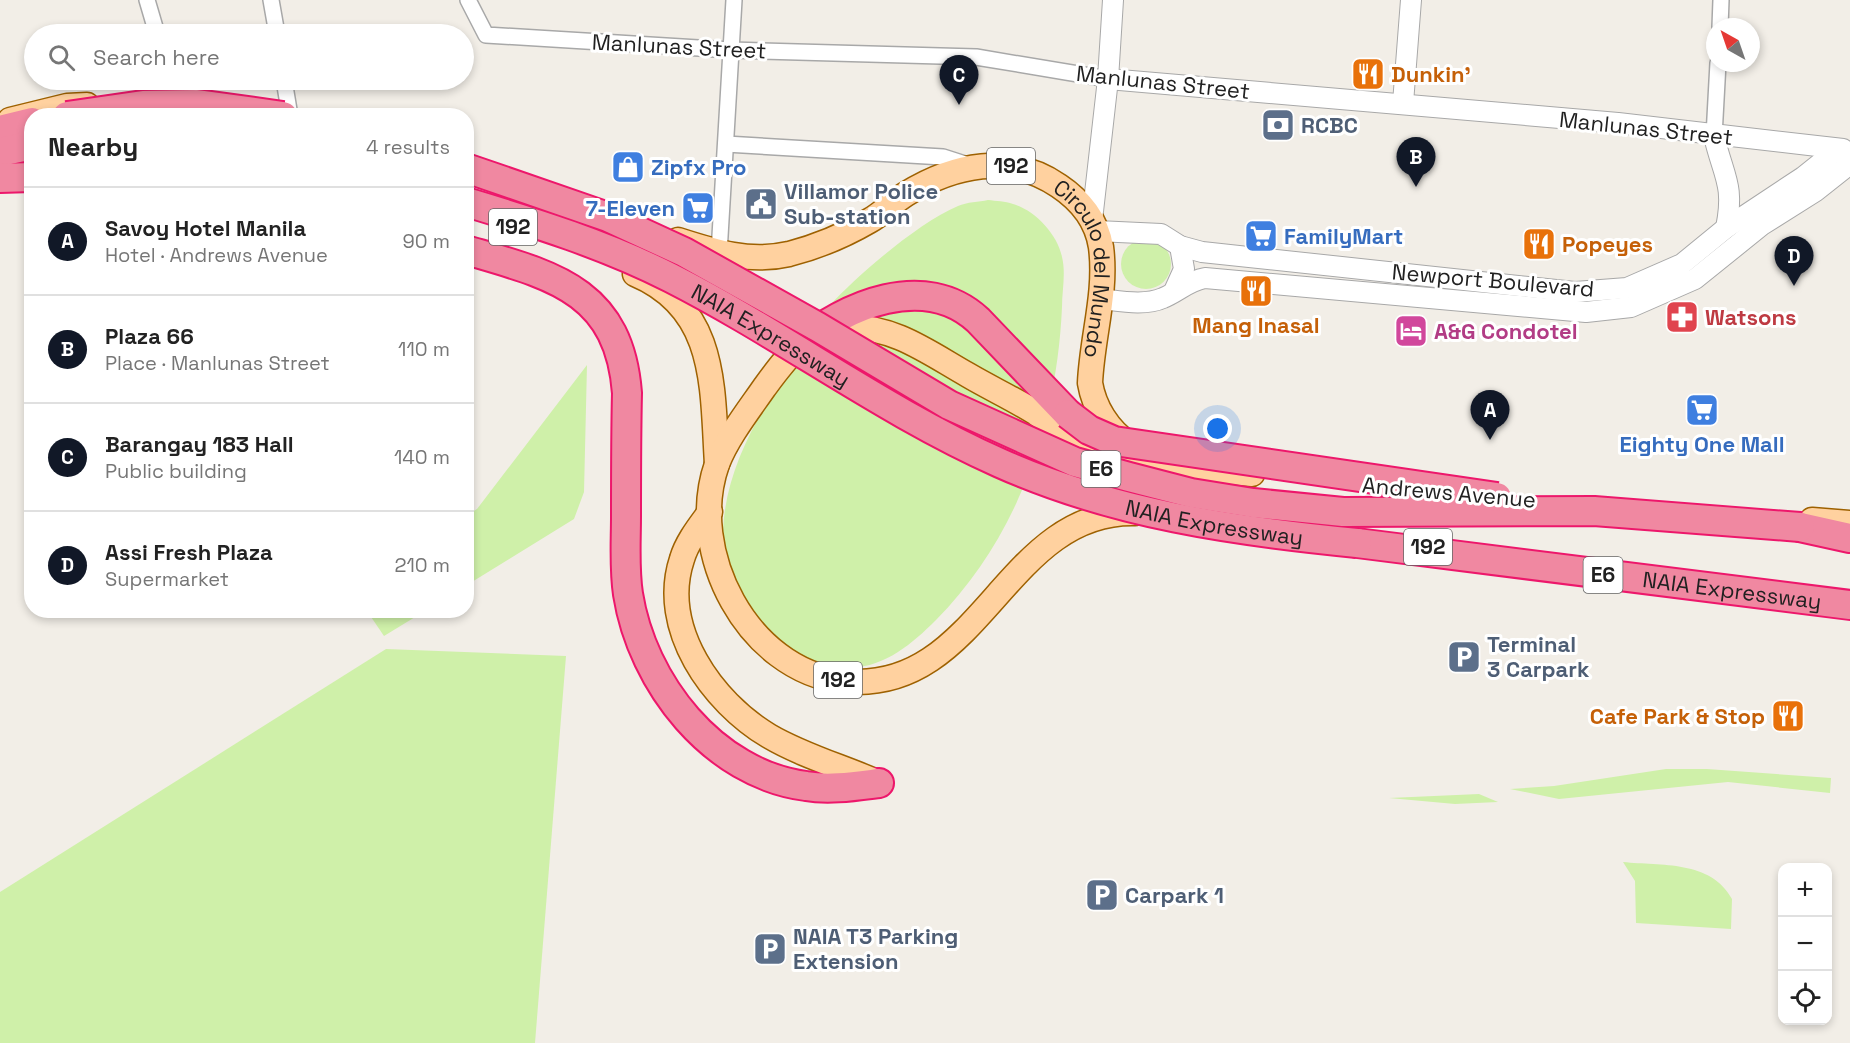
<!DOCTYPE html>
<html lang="en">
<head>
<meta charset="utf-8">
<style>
	:root { --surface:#fff; --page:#f6f6f6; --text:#222; --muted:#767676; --line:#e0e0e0; --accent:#111827 }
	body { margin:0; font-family:"Space Grotesk",sans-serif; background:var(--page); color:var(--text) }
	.controls { position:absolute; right:18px; bottom:18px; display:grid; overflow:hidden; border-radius:12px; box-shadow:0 3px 9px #0003 }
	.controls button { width:54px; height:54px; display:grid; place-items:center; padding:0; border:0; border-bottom:2px solid var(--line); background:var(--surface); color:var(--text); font:30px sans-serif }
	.compass { position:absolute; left:1706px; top:18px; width:54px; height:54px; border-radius:50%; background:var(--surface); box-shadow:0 3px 9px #0003; rotate:320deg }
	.you { position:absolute; left:1218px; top:429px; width:21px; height:21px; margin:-15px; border:4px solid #fff; border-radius:50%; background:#1a73e8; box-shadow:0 0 0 9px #1a73e833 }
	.badge { display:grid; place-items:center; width:39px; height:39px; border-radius:50%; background:var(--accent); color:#fff; font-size:20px; font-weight:700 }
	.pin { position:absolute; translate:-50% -50px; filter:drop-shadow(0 2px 3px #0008) }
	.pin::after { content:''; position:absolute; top:32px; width:21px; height:18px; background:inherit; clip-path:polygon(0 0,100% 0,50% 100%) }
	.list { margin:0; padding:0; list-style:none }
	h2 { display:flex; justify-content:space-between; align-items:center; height:78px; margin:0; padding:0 24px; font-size:26px }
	h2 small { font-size:20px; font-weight:400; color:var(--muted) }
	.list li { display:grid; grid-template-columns:39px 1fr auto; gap:18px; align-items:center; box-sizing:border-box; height:108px; padding:0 24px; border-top:2px solid var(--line) }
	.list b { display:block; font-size:22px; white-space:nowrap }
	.list p { margin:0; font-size:20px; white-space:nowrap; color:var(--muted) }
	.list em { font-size:20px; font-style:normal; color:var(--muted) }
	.icon { flex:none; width:33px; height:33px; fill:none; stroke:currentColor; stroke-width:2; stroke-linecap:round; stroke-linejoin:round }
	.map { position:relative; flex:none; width:1850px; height:1043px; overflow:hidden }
	.search { position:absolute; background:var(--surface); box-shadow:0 3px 9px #0003; left:24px; top:24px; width:450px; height:66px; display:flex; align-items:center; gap:15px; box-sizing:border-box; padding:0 21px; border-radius:33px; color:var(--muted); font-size:22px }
	.panel { position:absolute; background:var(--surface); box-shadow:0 3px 9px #0003; left:24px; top:108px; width:450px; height:510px; border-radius:24px }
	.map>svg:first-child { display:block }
</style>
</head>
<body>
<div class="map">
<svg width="1850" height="1043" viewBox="0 0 1850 1043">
	<rect width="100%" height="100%" fill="#f2eee7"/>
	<g fill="#cff0a9">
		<path d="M988,200C996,201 1005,201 1013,204C1035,210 1058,235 1062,257C1066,273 1062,291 1062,307C1057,423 1018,537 936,620C912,644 886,666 851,668C830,670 809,659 791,651C767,639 748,614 739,590C731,572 722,550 723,530C726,464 763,407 798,353C808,338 817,320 829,306C859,274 918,223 958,206C967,202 979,202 988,200Z"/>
		<circle cx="1146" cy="264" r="25"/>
		<path d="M587,365L584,492L574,519L467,585V515L477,509Z"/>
		<path d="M367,611H425L384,636Z"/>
		<path d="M386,649L566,656L535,1043H0V892Z"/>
		<path d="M1666,769H1707L1831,778L1830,793L1728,782L1559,799L1510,789L1554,786Z"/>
		<path d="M1479,794L1498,802L1455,804L1389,798Z"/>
		<path d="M1623,862C1661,866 1711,860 1732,899L1731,929L1636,923L1635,881Z"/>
	</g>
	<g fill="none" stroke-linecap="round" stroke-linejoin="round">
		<g stroke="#a8a8a8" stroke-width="18">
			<g id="minor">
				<path d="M147,0L157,34"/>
				<path d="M271,0L277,34"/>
				<path d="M468,0L486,35L731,50L976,57L1108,79"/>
				<path d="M1720,27L1721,0"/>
				<path d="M171,80L179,107"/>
				<path d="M284,80L290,116"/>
				<path d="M1714,136L1718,63"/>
				<path d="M726,144L943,157L971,166"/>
				<path d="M719,253L734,0"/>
			</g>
		</g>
		<g stroke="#a8a8a8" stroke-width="22">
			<g id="tertiary">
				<path d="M1108,79L1618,123L1843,149"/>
				<path d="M1403,103L1411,0"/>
				<path d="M1714,136C1723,176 1735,184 1726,228"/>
				<path d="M1092,220L1108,79L1113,0"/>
				<path d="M1097,231L1161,234L1180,246L1202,252L1575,292L1627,288L1682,264L1726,228L1803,177L1838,149"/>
				<path d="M1175,289L1184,269L1180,246"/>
				<path d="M1101,299C1120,301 1145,306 1163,298C1178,292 1188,281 1205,278L1586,312L1631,307L1695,279L1762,225L1816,191L1850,164"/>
			</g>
		</g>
		<g stroke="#9e6100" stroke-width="27">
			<g id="primary">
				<path d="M10,120L67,106L87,105"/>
				<path id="s1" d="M678,240C715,252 750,263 789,254C816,247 845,235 869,221C882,214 893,202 906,194C953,165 1010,152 1059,186C1080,200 1097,221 1101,247C1107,293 1092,337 1090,383C1094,407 1108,430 1129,444"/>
				<path d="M635,274C718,309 712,388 717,464"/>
				<path d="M1159,460L1172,467L1252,474"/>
				<path d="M710,512C699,527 687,542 682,559C659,628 712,702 769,736C803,756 843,767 879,783"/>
				<path d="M1135,513C1003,510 981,697 842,681C748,670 686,552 717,464C727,438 748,411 764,388C786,358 807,328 847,327C894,326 929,353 968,375C990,388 1014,399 1036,413C1052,424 1066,440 1084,448C1111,459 1144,461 1172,467"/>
				<path d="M1812,520L1850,523"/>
			</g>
		</g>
		<g stroke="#ed176b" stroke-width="32">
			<g id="motorway">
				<path d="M0,130L32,122"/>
				<path d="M0,152L32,145"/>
				<path d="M0,178L32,177"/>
				<path d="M466,250C551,275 619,289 627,393C626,434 626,475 626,516C626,542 624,568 628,594C642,683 713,774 806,786C829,790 855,786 879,783"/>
				<path d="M798,345C845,305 925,271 978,320L1068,414"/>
				<path d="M1800,527L1850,538"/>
				<path id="s2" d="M1357,543L1850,605"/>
			</g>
		</g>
		<use href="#minor" stroke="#fff" stroke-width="15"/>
		<use href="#tertiary" stroke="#fff" stroke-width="20"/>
		<use href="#primary" stroke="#ffd19f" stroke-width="24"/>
		<use href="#motorway" stroke="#f088a1" stroke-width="28"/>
		<g stroke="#ed176b" stroke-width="32" stroke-linecap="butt">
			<g id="motorway-bridge">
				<path d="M67,116L143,105L197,104L283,116"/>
				<path d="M466,168L608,217L684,252L818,327L949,405L1075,462L1129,477L1191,493L1253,503L1343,512L1594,511L1800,527"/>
				<path id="s3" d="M466,202C536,223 606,245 671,278C783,335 885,412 1000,463C1114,514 1234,531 1357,543"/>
				<path d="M1068,414L1089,430L1114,441L1497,497"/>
			</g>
		</g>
		<use href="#motorway-bridge" stroke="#f088a1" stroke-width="28"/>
	</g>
	<defs>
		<g id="restaurant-square" transform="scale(1.725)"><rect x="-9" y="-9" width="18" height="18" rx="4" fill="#e8710a" stroke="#fff"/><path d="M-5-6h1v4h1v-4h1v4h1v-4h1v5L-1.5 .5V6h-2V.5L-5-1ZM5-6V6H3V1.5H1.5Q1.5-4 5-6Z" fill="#fff"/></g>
		<g id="bank-square" transform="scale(1.725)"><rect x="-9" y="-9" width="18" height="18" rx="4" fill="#5c6f8a" stroke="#fff"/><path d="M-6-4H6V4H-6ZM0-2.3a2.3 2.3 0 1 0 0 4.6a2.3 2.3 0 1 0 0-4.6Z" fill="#fff"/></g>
		<g id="shop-square" transform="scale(1.725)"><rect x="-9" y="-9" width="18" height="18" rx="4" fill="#3f7fe0" stroke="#fff"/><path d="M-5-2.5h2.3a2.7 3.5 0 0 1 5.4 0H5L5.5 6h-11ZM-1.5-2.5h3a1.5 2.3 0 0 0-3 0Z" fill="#fff"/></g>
		<g id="civic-square" transform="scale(1.725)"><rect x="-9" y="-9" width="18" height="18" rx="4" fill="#5c6f8a" stroke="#fff"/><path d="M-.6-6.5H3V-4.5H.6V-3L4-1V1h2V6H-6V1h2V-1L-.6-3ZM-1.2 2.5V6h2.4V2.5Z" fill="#fff"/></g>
		<g id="supermarket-square" transform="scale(1.725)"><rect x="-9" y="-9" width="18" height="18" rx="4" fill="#3f7fe0" stroke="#fff"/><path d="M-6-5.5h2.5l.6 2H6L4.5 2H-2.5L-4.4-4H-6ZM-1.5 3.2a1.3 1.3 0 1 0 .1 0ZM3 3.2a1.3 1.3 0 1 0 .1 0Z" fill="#fff"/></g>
		<g id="pharmacy-square" transform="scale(1.725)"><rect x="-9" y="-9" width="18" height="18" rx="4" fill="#e0444e" stroke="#fff"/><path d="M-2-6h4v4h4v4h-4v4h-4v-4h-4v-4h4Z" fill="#fff"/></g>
		<g id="hotel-square" transform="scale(1.725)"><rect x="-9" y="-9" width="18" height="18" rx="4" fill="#d1479c" stroke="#fff"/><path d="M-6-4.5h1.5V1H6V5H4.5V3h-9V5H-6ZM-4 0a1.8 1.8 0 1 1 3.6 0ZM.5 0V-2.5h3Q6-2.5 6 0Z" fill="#fff"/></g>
		<g id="parking-square" transform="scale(1.725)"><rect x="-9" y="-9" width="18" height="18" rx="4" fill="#5c6f8a" stroke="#fff"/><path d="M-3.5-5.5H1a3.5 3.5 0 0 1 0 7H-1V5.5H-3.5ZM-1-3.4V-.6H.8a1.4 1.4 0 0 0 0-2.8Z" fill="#fff"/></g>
	</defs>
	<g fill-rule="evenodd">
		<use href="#restaurant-square" x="1368" y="74"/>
		<use href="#bank-square" x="1278" y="125"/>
		<use href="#shop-square" x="628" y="167"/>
		<use href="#civic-square" x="761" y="204"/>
		<use href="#supermarket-square" x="698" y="208"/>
		<use href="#supermarket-square" x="1261" y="236"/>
		<use href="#restaurant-square" x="1539" y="244"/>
		<use href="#restaurant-square" x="1256" y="291"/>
		<use href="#pharmacy-square" x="1682" y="317"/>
		<use href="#hotel-square" x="1411" y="331"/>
		<use href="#supermarket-square" x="1702" y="410"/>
		<use href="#parking-square" x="1464" y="657"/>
		<use href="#restaurant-square" x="1788" y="716"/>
		<use href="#parking-square" x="1102" y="895"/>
		<use href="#parking-square" x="770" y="949"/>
	</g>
	<g text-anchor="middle" stroke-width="6" stroke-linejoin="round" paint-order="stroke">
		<g fill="#fff" stroke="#646464" stroke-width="1.5">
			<rect x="987" y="148" width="48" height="36" rx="4.5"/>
			<rect x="489" y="209" width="48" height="36" rx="4.5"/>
			<rect x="1081.5" y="451" width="39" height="36" rx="4.5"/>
			<rect x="1404" y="529" width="48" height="36" rx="4.5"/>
			<rect x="1583.5" y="557" width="39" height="36" rx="4.5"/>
			<rect x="814" y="662" width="48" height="36" rx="4.5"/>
		</g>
		<g font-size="21" font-weight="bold" fill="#212121">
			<text x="1011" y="173">192</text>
			<text x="513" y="234">192</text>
			<text x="1101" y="476">E6</text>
			<text x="1428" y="554">192</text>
			<text x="1603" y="582">E6</text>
			<text x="838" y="687">192</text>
		</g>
		<g font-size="22" fill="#212121" stroke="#fff">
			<text transform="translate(679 46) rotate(3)" y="8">Manlunas Street</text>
			<text transform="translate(1163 82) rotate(6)" y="8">Manlunas Street</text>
			<text transform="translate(1646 128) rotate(6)" y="8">Manlunas Street</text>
			<text dy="8" stroke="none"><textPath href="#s1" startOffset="501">Circulo del Mundo</textPath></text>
			<text transform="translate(1493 280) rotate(5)" y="8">Newport Boulevard</text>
			<text dy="8" stroke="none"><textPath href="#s3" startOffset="334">NAIA Expressway</textPath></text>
			<text transform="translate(1449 492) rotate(5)" y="8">Andrews Avenue</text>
			<text dy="8" stroke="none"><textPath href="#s3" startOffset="820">NAIA Expressway</textPath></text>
			<text dy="8" stroke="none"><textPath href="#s2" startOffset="378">NAIA Expressway</textPath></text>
		</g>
		<g font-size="22" font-weight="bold" fill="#c56008" stroke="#fff" text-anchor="start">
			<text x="1391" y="82">Dunkin'</text>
			<text x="1562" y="252">Popeyes</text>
			<text x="1256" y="333" text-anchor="middle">Mang Inasal</text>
			<text x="1765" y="724" text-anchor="end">Cafe Park &amp; Stop</text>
		</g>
		<g font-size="22" font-weight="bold" fill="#4e5e75" stroke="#fff" text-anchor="start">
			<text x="1301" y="133">RCBC</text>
			<text x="784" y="199">Villamor Police<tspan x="784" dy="25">Sub-station</tspan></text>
			<text x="1487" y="652">Terminal<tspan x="1487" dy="25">3 Carpark</tspan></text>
			<text x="1125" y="903">Carpark 1</text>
			<text x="793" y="944">NAIA T3 Parking<tspan x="793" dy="25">Extension</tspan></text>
		</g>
		<g font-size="22" font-weight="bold" fill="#366cbe" stroke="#fff" text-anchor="start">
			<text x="651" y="175">Zipfx Pro</text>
			<text x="675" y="216" text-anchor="end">7-Eleven</text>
			<text x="1284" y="244">FamilyMart</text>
			<text x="1702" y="452" text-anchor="middle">Eighty One Mall</text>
		</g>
		<g font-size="22" font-weight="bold" fill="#be3a42" stroke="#fff" text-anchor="start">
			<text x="1705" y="325">Watsons</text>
		</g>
		<g font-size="22" font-weight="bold" fill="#b23c85" stroke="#fff" text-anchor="start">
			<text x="1434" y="339">A&amp;G Condotel</text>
		</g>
	</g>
</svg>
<div class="controls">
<button>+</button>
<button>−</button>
<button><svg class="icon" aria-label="locate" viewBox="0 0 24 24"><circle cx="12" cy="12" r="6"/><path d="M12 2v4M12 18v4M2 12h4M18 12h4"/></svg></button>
</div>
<svg class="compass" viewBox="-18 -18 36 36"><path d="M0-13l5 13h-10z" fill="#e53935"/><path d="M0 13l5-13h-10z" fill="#767676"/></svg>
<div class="you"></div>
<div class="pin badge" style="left:1490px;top:440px">A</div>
<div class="pin badge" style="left:1416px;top:187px">B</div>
<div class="pin badge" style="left:959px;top:105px">C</div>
<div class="pin badge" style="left:1794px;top:286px">D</div>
<div class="search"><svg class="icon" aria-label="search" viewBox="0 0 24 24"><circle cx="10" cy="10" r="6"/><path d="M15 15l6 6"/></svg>Search here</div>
<section class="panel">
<h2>Nearby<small>4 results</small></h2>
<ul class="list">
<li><span class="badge">A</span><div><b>Savoy Hotel Manila</b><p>Hotel · Andrews Avenue</p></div><em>90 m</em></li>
<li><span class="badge">B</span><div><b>Plaza 66</b><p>Place · Manlunas Street</p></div><em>110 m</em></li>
<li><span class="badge">C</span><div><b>Barangay 183 Hall</b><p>Public building</p></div><em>140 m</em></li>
<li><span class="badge">D</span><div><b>Assi Fresh Plaza</b><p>Supermarket</p></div><em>210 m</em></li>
</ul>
</section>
</div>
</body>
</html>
